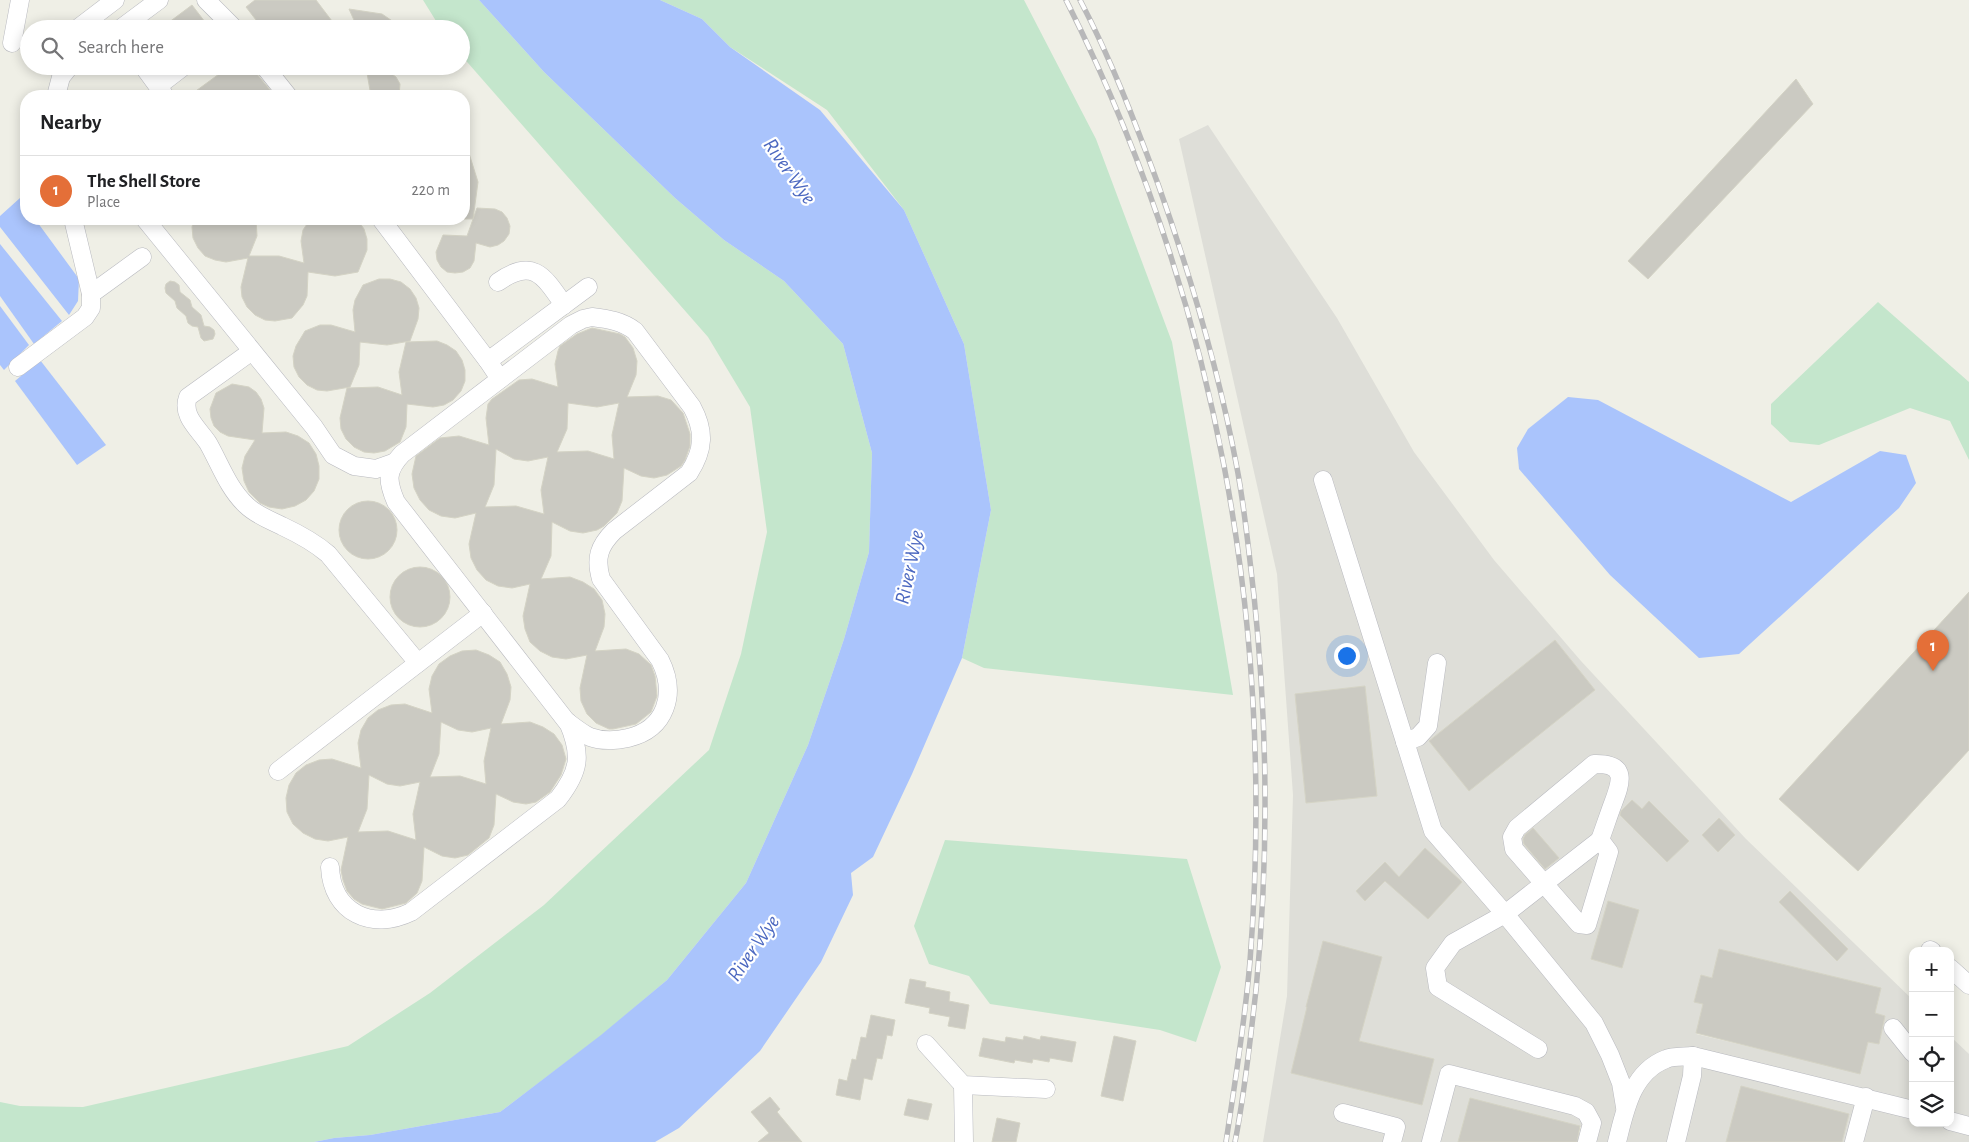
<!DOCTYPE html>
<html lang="en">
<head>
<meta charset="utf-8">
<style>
	:root { --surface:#fff; --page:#f2f2f2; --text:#202124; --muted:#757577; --line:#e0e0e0; --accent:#e46f38 }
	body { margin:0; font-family:"Alegreya Sans",sans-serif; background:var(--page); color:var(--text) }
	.controls { position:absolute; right:15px; bottom:15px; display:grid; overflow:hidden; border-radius:10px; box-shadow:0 2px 12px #0003 }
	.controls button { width:45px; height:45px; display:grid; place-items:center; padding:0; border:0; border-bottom:1px solid var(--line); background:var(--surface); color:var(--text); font:25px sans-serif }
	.you { position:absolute; left:1346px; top:655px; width:18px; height:18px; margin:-12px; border:4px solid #fff; border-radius:50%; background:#1a73e8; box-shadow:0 0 0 8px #1a73e833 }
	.badge { display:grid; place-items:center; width:32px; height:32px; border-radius:50%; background:var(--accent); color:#fff; font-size:16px; font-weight:700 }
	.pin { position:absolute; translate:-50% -41px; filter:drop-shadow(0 1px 2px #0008) }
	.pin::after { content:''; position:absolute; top:26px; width:18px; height:15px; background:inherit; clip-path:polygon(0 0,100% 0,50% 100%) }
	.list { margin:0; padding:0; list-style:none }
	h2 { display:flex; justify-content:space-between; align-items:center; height:65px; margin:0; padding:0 20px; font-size:21px }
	h2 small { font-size:16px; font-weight:400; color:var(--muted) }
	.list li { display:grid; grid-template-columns:32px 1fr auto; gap:15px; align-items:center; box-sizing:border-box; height:70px; padding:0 20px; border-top:1px solid var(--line) }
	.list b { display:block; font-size:19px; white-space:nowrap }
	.list p { margin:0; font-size:16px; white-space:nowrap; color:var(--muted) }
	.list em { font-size:16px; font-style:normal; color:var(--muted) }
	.icon { flex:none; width:28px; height:28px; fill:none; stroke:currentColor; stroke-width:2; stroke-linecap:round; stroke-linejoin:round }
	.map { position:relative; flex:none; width:1969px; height:1142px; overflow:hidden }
	.search { position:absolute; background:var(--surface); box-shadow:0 2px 12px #0003; left:20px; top:20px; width:450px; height:55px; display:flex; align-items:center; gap:12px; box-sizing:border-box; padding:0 18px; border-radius:28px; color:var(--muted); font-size:19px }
	.panel { position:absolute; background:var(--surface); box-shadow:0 2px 12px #0003; left:20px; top:90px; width:450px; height:135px; border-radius:20px }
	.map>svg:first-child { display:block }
</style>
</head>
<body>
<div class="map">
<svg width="1969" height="1142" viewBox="0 0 1969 1142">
	<rect width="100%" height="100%" fill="#efefe6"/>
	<path fill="#deded8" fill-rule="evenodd" d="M1208,125L1337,318L1414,452L1494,560L1581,661L1746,839L1913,1000V1123H1950V1036L1969,1054V1142H1578L1581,1127L1470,1098L1458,1142H1263L1287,996L1293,795L1277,574L1179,139ZM1555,640L1595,690L1469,791L1429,741ZM1364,686L1377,796L1307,803L1295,694ZM1719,949L1881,988L1875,1013L1885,1016L1879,1044L1868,1042L1860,1073L1696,1034L1703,1004L1694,1001L1701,975L1712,978ZM1302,1027L1434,1059L1422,1105L1291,1073Z"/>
	<g fill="#c4e6cc">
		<path d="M423,0H479L544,72L675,198L724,240L784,281L843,344L872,453L869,552L844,639L808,745L746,883L667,980L602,1035L500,1112L370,1135L334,1138L314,1142H0V1102L20,1106L83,1107L348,1046L430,993L544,905L709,750L741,654L767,532L750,407L708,337L461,55V29H441Z"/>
		<path d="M660,0H1024L1096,139L1172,342L1233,695L984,668L962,658L991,510L964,344L904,210L827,110L730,47L702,19Z"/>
		<path d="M1878,302L1969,382V460L1950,421L1910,408L1819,445L1790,442L1771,424V404Z"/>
		<path d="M945,840L1187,859L1221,967L1196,1042L1160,1030L990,1004L969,976L929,964L914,926Z"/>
	</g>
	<g fill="#aac4fc">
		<path d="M479,0H660L702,19L730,47L820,110L904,210L964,344L991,510L962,658L912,774L873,857L851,873L853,895L821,962L760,1051L679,1128L655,1142H314L334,1138L370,1135L500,1112L601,1035L667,980L746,883L808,745L844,639L869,552L872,453L843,344L784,281L724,240L675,198L544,72Z"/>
		<path d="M20,198L26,206V219H35L79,279L78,301L69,315L0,227V216Z"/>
		<path d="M0,244L62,321L34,344L0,296Z"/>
		<path d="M0,306L29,345L4,370L0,365Z"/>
		<path d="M40,360L106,445L77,465L15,381Z"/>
		<path d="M1568,397L1598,400L1791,502L1880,451L1906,455L1916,483L1899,508L1739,654L1699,658L1610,575L1519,469L1517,448L1528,429Z"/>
	</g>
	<g fill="#cbcac2" stroke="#d4d3c5" fill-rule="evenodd">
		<path d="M255,0H316L338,29H263L246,7Z"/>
		<path d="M192,5L205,22L196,29H160Z"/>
		<path d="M349,9L382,14L404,29H358Z"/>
		<path d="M230,66H254L256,73L275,96H189Z"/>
		<path d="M389,72L396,77L400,84L399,96H371L367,73Z"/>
		<path d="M1796,79L1813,104L1648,279L1628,261Z"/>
		<path d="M467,147L478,182L473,219H464V148Z"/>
		<path d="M477,208L495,209L502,212L507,218L510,226L509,234L504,241L498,245L490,247L476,243L474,261L470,268L463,272L455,273L447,272L441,267L437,260L436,252L443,235L467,236Z"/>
		<path d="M194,219H256L257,236L249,256H279L304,263L301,241L303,230L309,221L312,219H357L364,229L367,239V250L358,272L335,276L308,272L307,296L303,305L292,318L275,321L265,320L255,315L247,307L242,297L241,287L248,258L226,262L215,260L205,256L198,248L193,238L192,227Z"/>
		<path d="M379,279H390L401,282L410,289L416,298L419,308L418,319L410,341L387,345L360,342L359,365L350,387L327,391L317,390L307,385L299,377L294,367L293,356L296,346L305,331L320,325H331L355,332L353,310L355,300L363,285Z"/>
		<path d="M170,281L175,282L179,285L180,292L190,300L192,307L201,315L204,326L210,327L214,330L215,334L213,339L204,341L201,338L198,327L192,326L188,323L186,316L177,308L175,301L166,293L165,288L166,284Z"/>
		<path d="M592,328L620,334L625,337L633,348L637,361L636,375L627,397L658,396L671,400L683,413L690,434V446L685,460L681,466L667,475L654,478L641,476L624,468L622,501L617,513L604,526L597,530L583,533L570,531L552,522L551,556L541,579L570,577L583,582L594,589L602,600L605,614L604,627L595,651L626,649L639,654L651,665L655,676L657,696L651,712L636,724L613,729H609L596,723L587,714L581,701L580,688L587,655L566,659L552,657L540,651L530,642L525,629L523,616L530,584L512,588L498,586L486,580L477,570L471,558L469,544L476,513L455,518L441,516L429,510L420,500L414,488L412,474L416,456L440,438L459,436L489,445L486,418L488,404L492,399L519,380L532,379L558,387L555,364L558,351L560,346L577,334ZM568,403L597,407L619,403L612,435L614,459L588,451L557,452L567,429ZM496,449L514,459L528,461L548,457L541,490L544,514L516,506L485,507L494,485Z"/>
		<path d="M437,341L447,345L456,351L462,360L465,370V381L461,391L453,400L444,405L433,407L407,404L406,427L400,442L385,451L374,453L364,452L354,447L346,439L341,429L340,418L347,388L378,387L402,395L399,372L406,342Z"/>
		<path d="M232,384L249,387L256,392L261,399L264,408L262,433L286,432L298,436L309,443L316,454L319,466V479L314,491L306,500L295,506L282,509L269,507L260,503L249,492L244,481L242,468L245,456L255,440L228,436L220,432L214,426L211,418L210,409L216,393Z"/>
		<circle cx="368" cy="530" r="29"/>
		<circle cx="420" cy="597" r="30"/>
		<path d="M1969,592V750L1858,871L1779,799Z"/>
		<path d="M1555,640L1595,690L1469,791L1429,741Z"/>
		<path d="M476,650L489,655L500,662L507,674L511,687L510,700L501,724L530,722L543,727L554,734L562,745L566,759L561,775L550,792L536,802L526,804L513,802L496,794L494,825L489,838L468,855L455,858L442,856L424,847L422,881L417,893L406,903L382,909L362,904L354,899L347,891L343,880L341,870L348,837L328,841L315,839L303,833L293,824L287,812L286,798L289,785L296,773L306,765L319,760L332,759L361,768L358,743L361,730L368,718L378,710L391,705L405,704L432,713L429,689L432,676L439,664L450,656L462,651ZM441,722L458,730L472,732L491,728L484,761L486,784L460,776L430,777L439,754ZM369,775L387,784L400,786L420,782L413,814L416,840L388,831L358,832L367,809Z"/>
		<path d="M1365,686L1377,796L1306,803L1295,694Z"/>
		<path d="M1632,800L1642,809L1649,801L1689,841L1667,862L1620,815L1621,811Z"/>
		<path d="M1719,818L1735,835L1718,852L1702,835Z"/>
		<path d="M1533,828L1559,858L1545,869L1524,844L1523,839L1525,835Z"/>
		<path d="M1425,848L1462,882L1428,919L1385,881L1365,901L1356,891L1385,862L1399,877Z"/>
		<path d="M1790,891L1848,949L1837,961L1779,902Z"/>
		<path d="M1608,901L1639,910L1622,968L1591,959Z"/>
		<path d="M1323,941L1382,957L1359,1041L1434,1059L1422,1105L1291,1073L1307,1007H1306Z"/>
		<path d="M1719,949L1881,988L1875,1013L1885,1016L1879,1044L1868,1042L1860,1074L1696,1033L1703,1004L1694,1002L1701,975L1712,978Z"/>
		<path d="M910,979L926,982L925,987L950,992L949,1001L969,1005L965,1029L948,1026L950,1017L929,1013L930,1008L905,1003Z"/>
		<path d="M871,1015L895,1020L892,1036L887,1035L882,1059L877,1058L872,1080L864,1078L860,1100L836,1095L839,1079L847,1081L852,1059L856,1060L861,1037L866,1038Z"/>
		<path d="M1024,1036L1040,1040L1041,1036L1076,1042L1072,1062L1050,1058L1049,1062L1033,1059L1032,1063L1015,1060L1014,1063L979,1056L983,1038L1005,1042L1006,1037L1023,1040Z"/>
		<path d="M1114,1036L1136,1041L1123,1101L1101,1096Z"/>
		<path d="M1741,1086L1849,1114L1842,1142H1726Z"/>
		<path d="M770,1097L780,1109L777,1112L802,1142H758L769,1133L751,1112Z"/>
		<path d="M1470,1098L1580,1126L1577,1142H1458Z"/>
		<path d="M908,1099L932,1104L928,1120L904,1115Z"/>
		<path d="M997,1118L1020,1123L1016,1142H992Z"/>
	</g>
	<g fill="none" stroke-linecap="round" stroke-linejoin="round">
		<g stroke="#b8b9bf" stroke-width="19">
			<g id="minor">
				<path d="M206,0L235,29"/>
				<path d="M77,29L115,0"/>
				<path d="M120,29L159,0"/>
				<path d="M12,43L20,0"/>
				<path d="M143,66L165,96"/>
				<path d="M264,66L288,96"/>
				<path d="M158,86L184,66"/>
				<path d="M56,96L61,77L70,66"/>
				<path d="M145,219L314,427L333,455L354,466L376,469L393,463"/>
				<path d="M381,219L488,361L500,379"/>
				<path d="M498,282C533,257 544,276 564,305"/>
				<path d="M91,294L142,257"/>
				<path d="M592,317C608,319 622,321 635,331L692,407C705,431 704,450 689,473L614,531C599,546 595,558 601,579L660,660C677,694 666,729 628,738C616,741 601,741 590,737C581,733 575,727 567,722L396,502C387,481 386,471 402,454L571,325L583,319Z"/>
				<path d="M252,351L188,397C181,416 199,429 208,443C220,464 228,488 246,505C256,515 270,520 282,526C299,534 314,542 328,554L418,663"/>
				<path d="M488,361L588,287"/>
				<path d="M18,367L85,317L91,308V294L73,219"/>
				<path d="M1323,480L1433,831L1505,914L1594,1023L1610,1055L1621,1083L1625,1107"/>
				<path d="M1405,742L1418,737L1428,726L1437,663"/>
				<path d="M1594,764C1629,763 1621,783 1612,806C1608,817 1604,829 1600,840L1609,852L1587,925L1579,924L1514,849L1512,837L1517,828Z"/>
				<path d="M278,771L483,613"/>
				<path d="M330,867C332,913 372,931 411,912L558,799C580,771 582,755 568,722"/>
				<path d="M1930,950L1932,951"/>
				<path d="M1950,968L1969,985"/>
				<path d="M1893,1028L1913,1053"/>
				<path d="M926,1044L963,1085L1046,1089"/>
				<path d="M1538,1049L1438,987L1435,968L1453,943L1505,914L1600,840"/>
				<path d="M963,1085L964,1142"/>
				<path d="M1343,1113L1396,1127L1392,1142"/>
				<path d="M1950,1121L1969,1126"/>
				<path d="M1431,1142L1449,1074L1575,1106L1586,1112L1592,1123L1587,1142"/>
				<path d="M1617,1142C1625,1110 1632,1072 1666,1059C1673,1056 1684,1057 1693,1056L1913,1110"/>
				<path d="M1676,1142L1692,1076L1693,1056"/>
				<path d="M1854,1142L1866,1097"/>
			</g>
		</g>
		<use href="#minor" stroke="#fff" stroke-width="18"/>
		<g stroke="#b8b8b9" stroke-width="5.5">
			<g id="rail">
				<path d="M1066,0C1217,300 1276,627 1250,961C1245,1021 1235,1082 1226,1142"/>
				<path d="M1080,0C1111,59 1135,122 1158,184C1191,277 1219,371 1237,468C1245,510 1249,554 1254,596C1268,729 1269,857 1256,990C1250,1041 1245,1092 1235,1142"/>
			</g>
		</g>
		<use href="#rail" stroke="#fff" stroke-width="4" stroke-dasharray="11" stroke-linecap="butt"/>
	</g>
	<g text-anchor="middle" stroke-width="4.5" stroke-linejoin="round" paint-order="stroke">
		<g font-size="21" font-style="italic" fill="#4c68c0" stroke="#fff">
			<text transform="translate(790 171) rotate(55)" y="7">River Wye</text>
			<text transform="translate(909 567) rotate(-78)" y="7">River Wye</text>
			<text transform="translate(753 948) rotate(-55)" y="7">River Wye</text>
		</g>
	</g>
</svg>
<div class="controls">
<button>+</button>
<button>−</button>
<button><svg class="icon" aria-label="locate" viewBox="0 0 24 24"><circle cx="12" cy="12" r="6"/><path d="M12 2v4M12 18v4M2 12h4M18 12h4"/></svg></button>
<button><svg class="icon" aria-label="layers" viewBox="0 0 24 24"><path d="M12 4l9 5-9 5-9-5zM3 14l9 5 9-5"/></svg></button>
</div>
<div class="you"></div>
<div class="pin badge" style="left:1933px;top:671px">1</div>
<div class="search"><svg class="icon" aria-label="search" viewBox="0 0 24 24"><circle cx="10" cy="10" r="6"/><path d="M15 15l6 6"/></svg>Search here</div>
<section class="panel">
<h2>Nearby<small></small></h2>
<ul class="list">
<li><span class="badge">1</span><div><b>The Shell Store</b><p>Place</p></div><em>220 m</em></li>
</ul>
</section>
</div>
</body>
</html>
